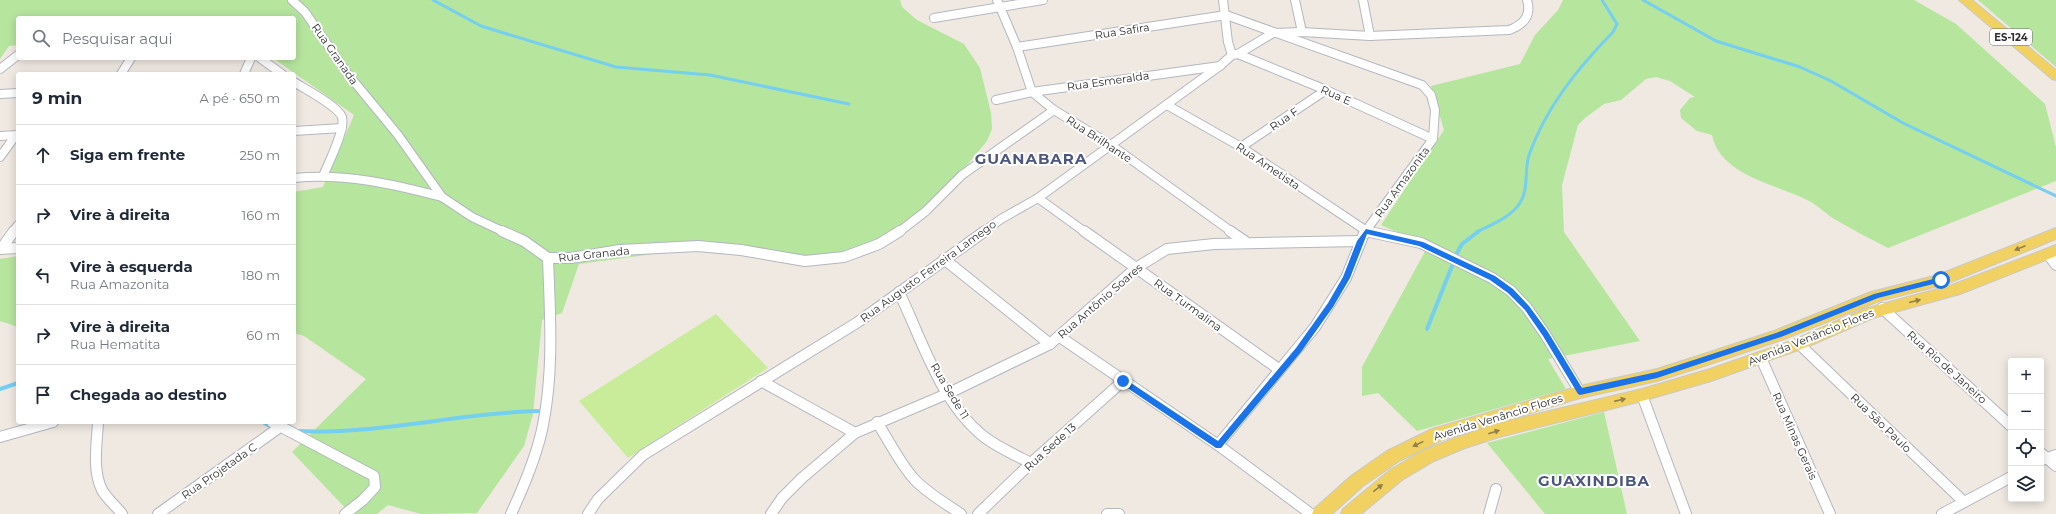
<!DOCTYPE html>
<html lang="pt">
<head>
<meta charset="utf-8">
<style>
	:root { --surface:#fff; --page:#f6f6f7; --text:#1f2937; --muted:#747a83; --line:#e0e1e3 }
	body { margin:0; font-family:Montserrat,sans-serif; background:var(--page); color:var(--text) }
	.controls { position:absolute; right:12px; bottom:12px; display:grid; overflow:hidden; border-radius:4px; box-shadow:0 2px 10px #0003 }
	.controls button { width:36px; height:36px; display:grid; place-items:center; padding:0; border:0; border-bottom:1px solid var(--line); background:var(--surface); color:var(--text); font:20px sans-serif }
	.stop { position:absolute; width:12px; height:12px; margin:-9px; border:3px solid #1a73e8; border-radius:50%; background:#fff }
	.stop.end { background:#1a73e8; border-color:#fff; box-shadow:0 1px 4px #0008 }
	.list { margin:0; padding:0; list-style:none }
	h2 { display:flex; justify-content:space-between; align-items:center; height:52px; margin:0; padding:0 16px; font-size:17px }
	h2 small { font-size:13px; font-weight:400; color:var(--muted) }
	.list li { display:grid; grid-template-columns:26px 1fr auto; gap:12px; align-items:center; box-sizing:border-box; height:60px; padding:0 16px; border-top:1px solid var(--line) }
	.list b { display:block; font-size:15px; white-space:nowrap }
	.list p { margin:0; font-size:13px; white-space:nowrap; color:var(--muted) }
	.list em { font-size:13px; font-style:normal; color:var(--muted) }
	.icon { flex:none; width:22px; height:22px; fill:none; stroke:currentColor; stroke-width:2; stroke-linecap:round; stroke-linejoin:round }
	.map { position:relative; flex:none; width:2056px; height:514px; overflow:hidden }
	.search { position:absolute; background:var(--surface); box-shadow:0 2px 10px #0003; left:16px; top:16px; width:280px; height:44px; display:flex; align-items:center; gap:10px; box-sizing:border-box; padding:0 14px; border-radius:4px; color:var(--muted); font-size:15px }
	.panel { position:absolute; background:var(--surface); box-shadow:0 2px 10px #0003; left:16px; top:72px; width:280px; height:352px; border-radius:4px }
	.map>svg:first-child { display:block }
</style>
</head>
<body>
<div class="map">
<svg width="2056" height="514" viewBox="0 0 2056 514">
	<rect width="100%" height="100%" fill="#efe9e1"/>
	<g fill="#b6e59e">
		<path d="M0,0H900L902,7L917,20L964,44L980,68L991,113L992,129L987,141L935,204L858,257L799,261L706,247L579,264L562,313L542,320L533,414L524,446L477,513L421,514L388,505L377,514H351L292,452L366,379L304,336L294,333V192L323,187L354,115L273,58H294V18H18V45L9,46L0,59Z"/>
		<path d="M1563,0H1914L1956,24L2045,104L2056,147V181L1888,248C1871,239 1853,230 1836,220C1827,215 1819,206 1809,201C1777,184 1720,176 1712,135L1697,131L1681,118L1680,110L1690,98L1695,97L1670,81L1656,77L1646,79L1621,100L1604,104L1585,118L1578,125L1562,185L1564,232L1640,341L1548,359L1566,389L1417,431L1378,393L1362,396V367L1428,246L1381,225L1444,130L1431,86L1520,64L1535,35L1558,10Z"/>
		<path d="M1978,0H2056V67Z"/>
		<path d="M18,256V327L0,321V259Z"/>
		<path d="M1604,412L1627,514H1545L1487,443Z"/>
	</g>
	<path fill="#c9ec9a" d="M716,314L768,368L628,458L579,401Z"/>
	<g fill="none" stroke-linecap="round" stroke-linejoin="round">
		<g stroke="#75cff0" stroke-width="3">
			<path d="M433,0L481,26L616,67L710,75L849,104"/>
			<path d="M1643,0L1716,41L1800,67L1831,81L1903,123L2056,196"/>
			<path d="M1477,232C1492,224 1510,218 1520,203C1529,189 1524,171 1529,155C1546,107 1578,68 1613,32L1617,24L1602,0"/>
		</g>
		<g stroke="#75cff0" stroke-width="4">
			<path d="M1457,253L1462,244L1479,231"/>
			<path d="M1427,329L1452,266"/>
			<path d="M0,389L18,383"/>
			<path d="M263,422L270,426"/>
			<path d="M296,431C378,435 457,413 538,411"/>
		</g>
		<g stroke="#b4b7c1" stroke-width="10">
			<g id="minor-far1">
				<path d="M292,0L305,12L347,73L398,135L442,197L472,217L504,232"/>
				<path d="M997,0L1017,47L1032,92L1054,110L1111,145L1232,232"/>
				<path d="M1223,0L1228,42L1232,55"/>
				<path d="M1295,0L1302,32"/>
				<path d="M1363,0L1370,36"/>
				<path d="M934,18L1043,0"/>
				<path d="M1017,47L1226,15L1422,85L1431,95L1435,110L1433,139L1365,232"/>
				<path d="M1238,54L1326,90L1433,139"/>
				<path d="M260,58L282,74"/>
				<path d="M0,69L18,55"/>
				<path d="M121,74L131,58"/>
				<path d="M244,74L251,58"/>
				<path d="M294,82C305,89 338,106 342,117C346,129 328,164 323,176"/>
				<path d="M0,94L18,93"/>
				<path d="M996,100L1032,92L1220,66"/>
				<path d="M1167,105L1241,147L1368,232"/>
				<path d="M294,131L342,128"/>
				<path d="M0,136L18,135"/>
				<path d="M1241,147L1326,90"/>
				<path d="M0,157L16,135"/>
				<path d="M294,178C345,173 393,184 442,197"/>
				<path d="M1038,198L1085,232"/>
				<path d="M13,232L18,225"/>
				<path d="M899,232L926,211L962,175L1054,110"/>
				<path d="M983,232L1001,219L1038,198L1221,65L1232,55L1238,54L1273,33L1302,32L1370,36L1509,30C1523,25 1532,16 1527,0"/>
			</g>
		</g>
		<g stroke="#b4b7c1" stroke-width="12">
			<g id="minor">
				<path d="M502,231L524,241L548,258H571L620,250L698,246L741,250L805,261L844,257L879,244L900,231"/>
				<path d="M1084,231L1280,370"/>
				<path d="M1230,231L1246,242"/>
				<path d="M1365,231L1421,243L1492,278L1511,291L1527,308L1545,334L1580,392"/>
				<path d="M0,249L18,248"/>
				<path d="M1,249L14,231"/>
				<path d="M2048,254L2056,265"/>
				<path d="M944,259L1050,344"/>
				<path d="M899,292C922,340 940,401 983,436C997,447 1015,455 1031,463"/>
				<path d="M1882,308L2011,426"/>
				<path d="M1060,337L1218,445L1311,514"/>
				<path d="M1799,344L1964,502"/>
				<path d="M1761,358L1830,514"/>
				<path d="M761,381L855,433"/>
				<path d="M1642,395L1686,514"/>
				<path d="M98,422C97,444 92,470 102,490C107,499 116,506 122,514"/>
				<path d="M272,422L374,476L375,487L363,500L345,514"/>
				<path d="M877,422C889,441 899,462 914,479C927,493 945,503 961,514"/>
				<path d="M0,437L53,422"/>
				<path d="M1218,445L1315,327L1346,278L1365,231"/>
				<path d="M2041,453L2056,466"/>
				<path d="M2042,460L2056,455"/>
				<path d="M158,514L280,427"/>
				<path d="M511,514C524,486 537,456 543,425C554,370 550,314 548,258"/>
				<path d="M588,514L598,499L643,455L858,322L985,231"/>
				<path d="M771,514L782,498L802,478L855,433L949,393L1050,344L1136,268L1167,249L1214,244L1360,241"/>
				<path d="M978,514L1031,463L1123,381"/>
				<path d="M1107,514H1119"/>
				<path d="M1489,514L1496,489"/>
				<path d="M1942,514L2011,477"/>
			</g>
		</g>
		<g stroke="#c9c9c9" stroke-width="2">
			<g id="primary">
				<path d="M1959,0H1972L2056,70V80L2052,79Z"/>
				<path d="M2056,228V239L1946,284L1879,301L1784,339L1701,367L1657,381L1580,398L1442,440L1399,461L1363,486L1332,514H1312L1314,509L1351,476L1387,451L1432,429L1580,386L1657,369L1701,355L1774,331L1871,292L1938,275Z"/>
				<path d="M2056,245V256L1960,294L1873,318L1804,348L1711,381L1642,401L1499,437L1465,448L1434,461L1402,480L1361,514H1341L1343,509L1390,470L1422,451L1455,438L1499,423L1642,389L1710,369L1794,340L1864,309L1952,285Z"/>
			</g>
		</g>
		<use href="#minor-far1" stroke="#fff" stroke-width="8"/>
		<use href="#minor" stroke="#fff" stroke-width="10"/>
		<use href="#primary" fill="#f2d163" fill-rule="evenodd"/>
	</g>
	<defs><path id="oneway-solid" d="M-6-.8H1V-3.2L6.5 0L1 3.2V.8H-6Z"/></defs>
	<g fill="#908048">
		<use href="#oneway-solid" transform="translate(2020 248) rotate(158)"/>
		<use href="#oneway-solid" transform="translate(1915 301) rotate(-14)"/>
		<use href="#oneway-solid" transform="translate(1620 400) rotate(-13)"/>
		<use href="#oneway-solid" transform="translate(1494 432) rotate(-18)"/>
		<use href="#oneway-solid" transform="translate(1418 444) rotate(154)"/>
		<use href="#oneway-solid" transform="translate(1378 488) rotate(-38)"/>
	</g>
	<path fill="#1a73e8" d="M1366,229L1423,242L1495,276L1513,289L1529,306L1548,332L1582,388L1657,372L1776,333L1874,294L1941,277L1945,280L1941,282L1878,298L1781,337L1657,378L1580,395L1578,394L1543,336L1525,310L1508,293L1490,280L1419,246L1367,234L1350,278L1333,307L1301,352L1221,448H1216L1120,383V379H1125L1218,441L1296,348L1328,303L1343,277L1357,241Z"/>
	<g text-anchor="middle" stroke-width="4" stroke-linejoin="round" paint-order="stroke">
		<rect fill="#fff" stroke="#6d6d6d" stroke-width="1" x="1990" y="29" width="42" height="16" rx="3"/>
		<g font-size="10" font-weight="bold" fill="#2e2e2e">
			<text x="2011" y="41">ES-124</text>
		</g>
		<g font-size="11" fill="#2e2e2e" stroke="#fff">
			<text transform="translate(1122 31) rotate(-9)" y="4">Rua Safira</text>
			<text transform="translate(335 54) rotate(55)" y="4">Rua Granada</text>
			<text transform="translate(1108 81) rotate(-8)" y="4">Rua Esmeralda</text>
			<text transform="translate(1336 95) rotate(24)" y="4">Rua E</text>
			<text transform="translate(1284 119) rotate(-34)" y="4">Rua F</text>
			<text transform="translate(1099 139) rotate(33)" y="4">Rua Brilhante</text>
			<text transform="translate(1268 166) rotate(34)" y="4">Rua Ametista</text>
			<text transform="translate(1402 182) rotate(-54)" y="4">Rua Amazonita</text>
			<text transform="translate(594 254) rotate(-6)" y="4">Rua Granada</text>
			<text transform="translate(928 271) rotate(-36)" y="4">Rua Augusto Ferreira Lamego</text>
			<text transform="translate(1100 301) rotate(-41)" y="4">Rua Antônio Soares</text>
			<text transform="translate(1188 305) rotate(36)" y="4">Rua Turmalina</text>
			<text transform="translate(1811 337) rotate(-22)" y="4">Avenida Venâncio Flores</text>
			<text transform="translate(1947 367) rotate(42)" y="4">Rua Rio de Janeiro</text>
			<text transform="translate(950 391) rotate(59)" y="4">Rua Sede 11</text>
			<text transform="translate(1498 417) rotate(-17)" y="4">Avenida Venâncio Flores</text>
			<text transform="translate(1881 423) rotate(44)" y="4">Rua São Paulo</text>
			<text transform="translate(1795 436) rotate(66)" y="4">Rua Minas Gerais</text>
			<text transform="translate(1050 447) rotate(-42)" y="4">Rua Sede 13</text>
			<text transform="translate(219 471) rotate(-35)" y="4">Rua Projetada C</text>
		</g>
		<g font-size="15" font-weight="bold" letter-spacing="1" fill="#4d5680" stroke="#fff">
			<text x="1031" y="164">GUANABARA</text>
			<text x="1594" y="486">GUAXINDIBA</text>
		</g>
	</g>
</svg>
<div class="controls">
<button>+</button>
<button>−</button>
<button><svg class="icon" aria-label="locate" viewBox="0 0 24 24"><circle cx="12" cy="12" r="6"/><path d="M12 2v4M12 18v4M2 12h4M18 12h4"/></svg></button>
<button><svg class="icon" aria-label="layers" viewBox="0 0 24 24"><path d="M12 4l9 5-9 5-9-5zM3 14l9 5 9-5"/></svg></button>
</div>
<div class="stop" style="left:1941px;top:280px"></div>
<div class="stop end" style="left:1123px;top:381px"></div>
<div class="search"><svg class="icon" aria-label="search" viewBox="0 0 24 24"><circle cx="10" cy="10" r="6"/><path d="M15 15l6 6"/></svg>Pesquisar aqui</div>
<section class="panel">
<h2>9 min<small>A pé · 650 m</small></h2>
<ul class="list">
<li><svg class="icon" aria-label="ahead" viewBox="0 0 24 24"><path d="M12 20V5M6 11l6-6 6 6"/></svg><div><b>Siga em frente</b></div><em>250 m</em></li>
<li><svg class="icon" aria-label="right" viewBox="0 0 24 24"><path d="M7 20v-9h11M14 6l5 5-5 5"/></svg><div><b>Vire à direita</b></div><em>160 m</em></li>
<li><svg class="icon" aria-label="left" viewBox="0 0 24 24"><path d="M17 20v-9H6M10 6l-5 5 5 5"/></svg><div><b>Vire à esquerda</b><p>Rua Amazonita</p></div><em>180 m</em></li>
<li><svg class="icon" aria-label="right" viewBox="0 0 24 24"><path d="M7 20v-9h11M14 6l5 5-5 5"/></svg><div><b>Vire à direita</b><p>Rua Hematita</p></div><em>60 m</em></li>
<li><svg class="icon" aria-label="arrive" viewBox="0 0 24 24"><path d="M6 21V4h12l-3 4 3 4H6"/></svg><div><b>Chegada ao destino</b></div></li>
</ul>
</section>
</div>
</body>
</html>
